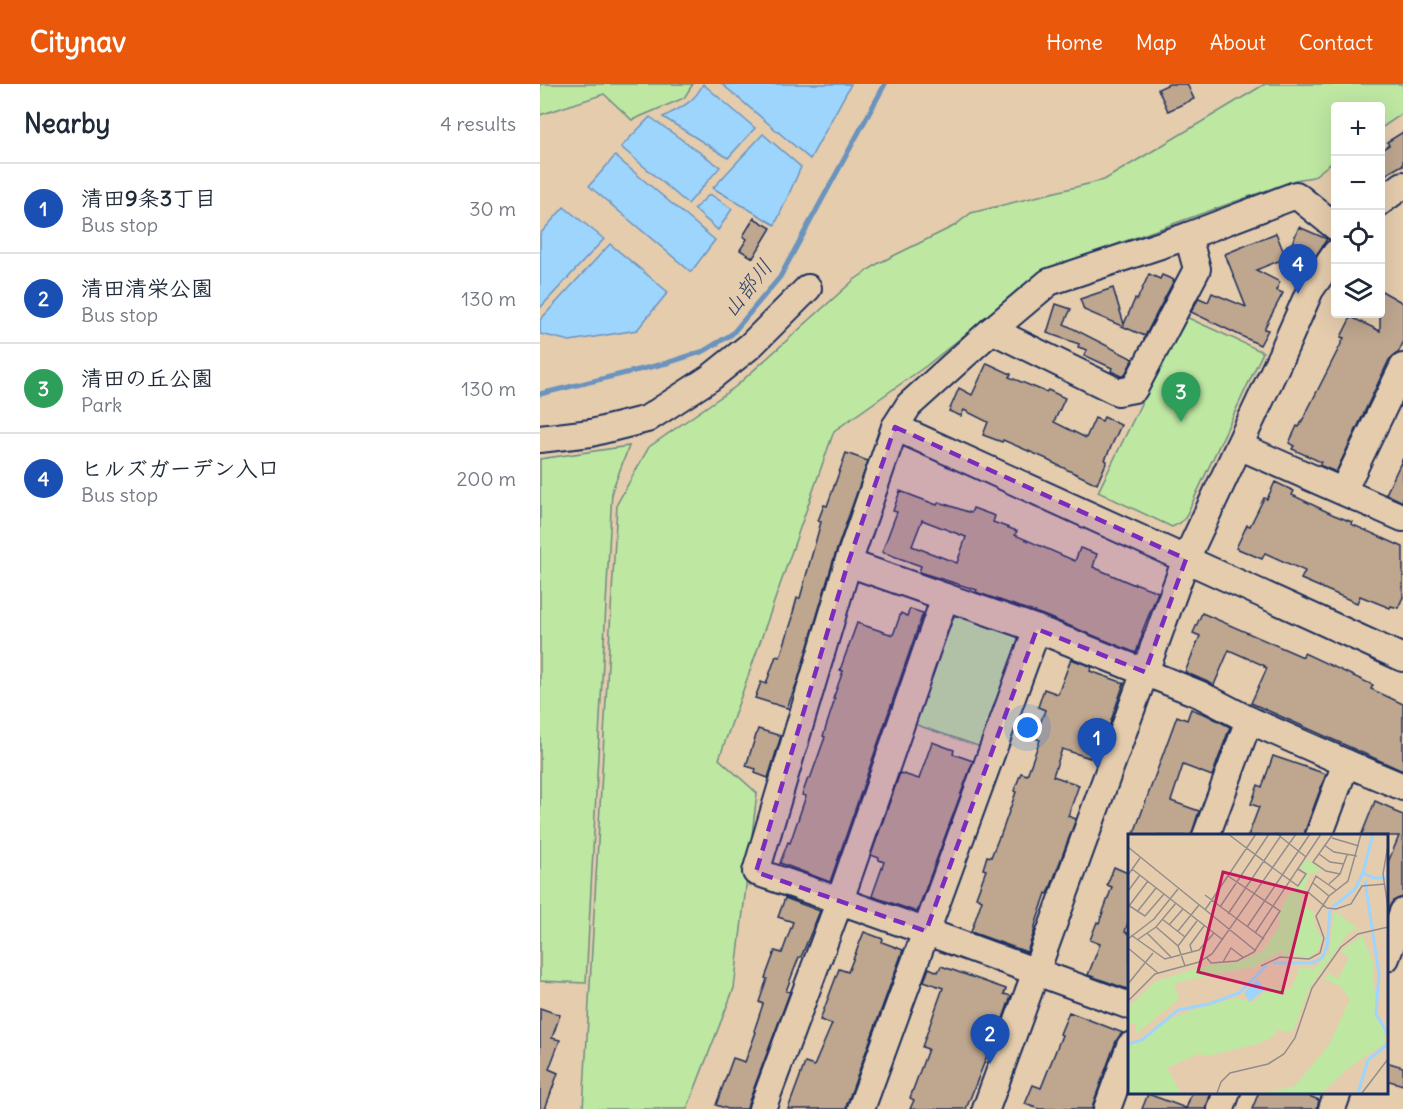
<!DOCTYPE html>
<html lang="en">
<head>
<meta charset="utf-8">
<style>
	:root { --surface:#fff; --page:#f2f2f3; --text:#1f2937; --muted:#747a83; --line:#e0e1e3; --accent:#ea580c }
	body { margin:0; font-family:Delius,"Klee One",sans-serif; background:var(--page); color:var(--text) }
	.controls { position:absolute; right:18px; top:18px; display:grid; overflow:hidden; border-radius:6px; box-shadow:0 6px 24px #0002 }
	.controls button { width:54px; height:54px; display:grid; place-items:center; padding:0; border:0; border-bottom:2px solid var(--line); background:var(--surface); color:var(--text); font:30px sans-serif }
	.you { position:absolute; left:488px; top:644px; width:21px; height:21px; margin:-15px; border:4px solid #fff; border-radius:50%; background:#1a73e8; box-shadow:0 0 0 9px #1a73e833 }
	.badge { display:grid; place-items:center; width:39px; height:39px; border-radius:50%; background:var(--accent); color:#fff; font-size:20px; font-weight:700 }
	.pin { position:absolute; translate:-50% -50px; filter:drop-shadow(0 2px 3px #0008) }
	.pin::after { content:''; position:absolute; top:32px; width:21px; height:18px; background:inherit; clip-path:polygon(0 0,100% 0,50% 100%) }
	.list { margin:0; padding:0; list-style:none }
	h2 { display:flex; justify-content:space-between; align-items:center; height:78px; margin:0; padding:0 24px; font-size:26px }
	h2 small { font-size:20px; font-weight:400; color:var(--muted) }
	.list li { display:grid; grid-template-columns:39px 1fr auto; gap:18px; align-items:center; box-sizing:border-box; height:90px; padding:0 24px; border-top:2px solid var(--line) }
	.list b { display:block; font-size:22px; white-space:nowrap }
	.list p { margin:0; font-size:20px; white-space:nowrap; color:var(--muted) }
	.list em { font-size:20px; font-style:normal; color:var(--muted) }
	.icon { flex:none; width:33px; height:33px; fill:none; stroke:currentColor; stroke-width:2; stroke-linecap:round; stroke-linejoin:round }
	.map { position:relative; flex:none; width:863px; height:1025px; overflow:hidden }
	header { display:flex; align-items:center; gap:36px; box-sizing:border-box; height:84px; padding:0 30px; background:var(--accent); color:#fff }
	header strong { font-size:28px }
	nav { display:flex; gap:33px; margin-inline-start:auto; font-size:21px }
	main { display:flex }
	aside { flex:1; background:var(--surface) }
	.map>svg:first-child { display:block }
</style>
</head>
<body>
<header>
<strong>Citynav</strong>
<nav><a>Home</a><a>Map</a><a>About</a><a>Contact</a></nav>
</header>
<main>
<aside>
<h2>Nearby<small>4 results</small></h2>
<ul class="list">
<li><span class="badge" style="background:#1a4fb4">1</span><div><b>清田9条3丁目</b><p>Bus stop</p></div><em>30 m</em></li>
<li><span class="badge" style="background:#1a4fb4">2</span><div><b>清田清栄公園</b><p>Bus stop</p></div><em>130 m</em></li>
<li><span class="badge" style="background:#2e9e5b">3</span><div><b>清田の丘公園</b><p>Park</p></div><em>130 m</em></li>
<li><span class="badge" style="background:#1a4fb4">4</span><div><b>ヒルズガーデン入口</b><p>Bus stop</p></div><em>200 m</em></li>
</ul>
</aside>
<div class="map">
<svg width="863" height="1025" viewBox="0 0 863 1025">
	<rect width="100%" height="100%" fill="#e5ccad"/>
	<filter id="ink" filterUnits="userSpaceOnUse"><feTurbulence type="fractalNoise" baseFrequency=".0167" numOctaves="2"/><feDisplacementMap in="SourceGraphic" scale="12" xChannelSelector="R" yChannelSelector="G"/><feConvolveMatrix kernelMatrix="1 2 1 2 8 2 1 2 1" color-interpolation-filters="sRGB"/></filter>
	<g filter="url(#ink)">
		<g fill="#bee7a2" stroke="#6c8b80" stroke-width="1.5">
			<path d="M0,0H153L144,14L92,36L64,10L0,31Z"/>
			<path d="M725,0H863V29L841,44L840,22H796L795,76L773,93L755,96L505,186L386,282L294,347L179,675L217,709L194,904L147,1025H43L77,420L109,363L195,303L314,196L339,179L414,142L431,129L564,96Z"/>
			<path d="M644,232L723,268L645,434L640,439L632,443L558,408Z"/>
			<path d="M89,362L72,407L46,899L0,897V375Z"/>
			<path d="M420,530L477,553L481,559L441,663L374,640L414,533Z"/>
		</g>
		<g fill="#9ed5fd" stroke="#6a93bd" stroke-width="1.5">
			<path d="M163,0L215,44L188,74L123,33C140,24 154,19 163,0Z"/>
			<path d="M182,0H311L270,75Z"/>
			<path d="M110,33L180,83L148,120L81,63Z"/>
			<path d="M223,50L261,83L235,141L173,104Z"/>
			<path d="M75,72L175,156L151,188L49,102Z"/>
			<path d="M170,110L192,125L178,146L154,125Z"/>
			<path d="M24,123L64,155L0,224V150Z"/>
			<path d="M70,160L128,208L97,246L30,257L0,250V236Z"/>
		</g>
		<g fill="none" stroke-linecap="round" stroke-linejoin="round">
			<path stroke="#6a93bd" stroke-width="5" d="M0,310L127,279L164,267L192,250L240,193L345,0"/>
		</g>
		<g fill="#bea68f" stroke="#1b2f5e" stroke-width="1.5" fill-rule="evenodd">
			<path d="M629,0H647L654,15L628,27L618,5Z"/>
			<path d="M863,48V83L862,81L840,94V67L849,61L847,58Z"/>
			<path d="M214,134L231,144L213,174L200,166L207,155L203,152Z"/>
			<path d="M759,143L787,155L775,173L761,167L746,173Z"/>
			<path d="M736,149L746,174L716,186L740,198L736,206L743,209L724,245L728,246L720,261L651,228L659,214L668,218L672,209L706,223L685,170Z"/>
			<path d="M609,190L620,195L622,191L634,196L605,252L544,226L540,215L573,204L584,240L595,215L597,216Z"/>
			<path d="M840,206L863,219V259L858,269L854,271L849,276L796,388L779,381L781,378L752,365L754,362L749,359L757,342L759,343L804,254L801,253L811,233L840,247Z"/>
			<path d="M516,220L531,225L524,240L593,275L584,292H581L571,287L572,284L544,271L547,266L538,263L539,260L507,249Z"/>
			<path d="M447,279L471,290L469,293L506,308L508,306L525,314L514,338L546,354L555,334L562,337L564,333L581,341L565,376L567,377L557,400L507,376V375L463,356L462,358L443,351L448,338L424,326L421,332L409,327L419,304L432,311Z"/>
			<path d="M306,369L328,377L294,474L258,596L247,624L215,614L221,598L226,600L236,572L240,573L253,533L252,532L257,514H260L281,438L278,437L284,421L287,422Z"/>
			<path d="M863,374V418L846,410Z"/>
			<path d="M735,398L754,407L752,411L794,431L812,438L811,440L863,463V513L858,524L851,522L850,524L820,512L817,519L761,495L765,487L725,469L722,475L696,464L707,441L710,442L724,414L727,415Z"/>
			<path d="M360,407L397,421L399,418L431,429L433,424L455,432L453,438L477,447L475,451L535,477L540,464L557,470L553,483L595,501V499L618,508L602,548H603L596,569L503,531L436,508L437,506L379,488L381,482L342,468L357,428L353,427ZM382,436L426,453L417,479L372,462Z"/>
			<path d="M370,525L383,529L290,798L240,779L248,758L250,759L266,712L262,711L268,694L270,695L285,653L283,652L295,615H293L303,587L300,586L317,539L353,551L361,529L367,532Z"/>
			<path d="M662,529L763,573L764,569L833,601L831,605L863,620V687L711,619L727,584L724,583L725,582L689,566L674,601L645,588L660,552L653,549Z"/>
			<path d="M531,575L552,583L550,587L584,599L566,651L559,648L550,674L522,665L513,692L539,701L528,732L536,735L508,810L506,809L494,845H495L487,868L431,848L442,816L436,813L446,786L443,785L447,772L451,773L459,753H460L476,708L474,707L481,689L487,691L500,656L495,654L505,626L498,623L504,605L518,610Z"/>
			<path d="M651,625L667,631L690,643L672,692L643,681L631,717L659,727L651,752H593L637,632L647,636Z"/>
			<path d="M218,645L241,652L228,694L215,689L216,685L206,682Z"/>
			<path d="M392,658L414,666L413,670L433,677L377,828L332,812L344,778L339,776V774L331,771L360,689L379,695Z"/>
			<path d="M733,672L786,690L765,747L764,752H708L719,723L711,720L718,701L722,703Z"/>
			<path d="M835,717L853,725V727L863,731V813L853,817L846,829V783L859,752H821Z"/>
			<path d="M574,783L590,790V832L585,848L590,850V906L548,891L560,860L550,856L557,838L559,839L572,803L567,801Z"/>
			<path d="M245,814L280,827L261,873H259L246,907L250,908L208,1020L207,1025H188L176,1021L193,974L205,978L216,948L214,947L223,920L219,918L227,895L225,894L235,867L242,869L253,838L238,833Z"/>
			<path d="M324,848L343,855L342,858L363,866L307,1020L306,1025H248L265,979L274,982L292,940L280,936L299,885L308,888Z"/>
			<path d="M401,882L466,905L464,910L471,912L456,954H454L426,1025H370L374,1016L370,1014L388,965L382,963L403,904L384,897L389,884L398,888Z"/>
			<path d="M0,924L20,931L12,954L20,956L9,985L18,989L5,1025H0Z"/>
			<path d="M529,928L583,949L580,951L576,957L553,1020L552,1025H499L485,1020L493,1001L501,1004L522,951L520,950Z"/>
			<path d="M846,978L863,983V1001L846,996Z"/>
			<path d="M652,1008H671L666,1025H646Z"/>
			<path d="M719,1008H759L779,1016L777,1025H712Z"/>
			<path d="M608,1010L646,1024L645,1025H602Z"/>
		</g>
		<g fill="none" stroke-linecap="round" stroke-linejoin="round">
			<g stroke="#1b2f5e" stroke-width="30">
				<g id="minor">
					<path d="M840,118L863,101"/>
					<path d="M452,246L578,308L594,305L657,185L648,152"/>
					<path d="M355,343L863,574"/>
					<path d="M0,355L51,349L107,335L170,294L210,262L268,204"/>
					<path d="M699,362L863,434"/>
					<path d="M803,407L863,283"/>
					<path d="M308,479L497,545L659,610L709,636L806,679L863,703"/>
					<path d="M666,752L709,636"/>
					<path d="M779,752L806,679"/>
					<path d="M846,874L863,828"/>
					<path d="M590,922C465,877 342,830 216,788L308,479L355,343L369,321L452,246L509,198L648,152L756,111L796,143"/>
					<path d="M222,1025L300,816L405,513"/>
					<path d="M321,1025L497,545"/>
					<path d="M446,1025L646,475L741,272L770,206L796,169"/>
					<path d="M567,1025L590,962"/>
					<path d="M681,1025L687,1008"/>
					<path d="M792,1025L798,1008"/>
				</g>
			</g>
			<use href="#minor" stroke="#e5ccad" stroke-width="26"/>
		</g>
	</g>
	<path fill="#7b2cbf" fill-opacity="0.2" stroke="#7b2cbf" stroke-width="4.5" stroke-dasharray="12 8" stroke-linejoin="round" d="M355,343L646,475L605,588L497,545L386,847L216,788L308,479Z"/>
	<g text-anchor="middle" stroke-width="6" stroke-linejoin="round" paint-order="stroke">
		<g font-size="22" font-style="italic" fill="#28406e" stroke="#e5ccad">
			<text transform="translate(207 204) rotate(-52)" y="8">山部川</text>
		</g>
	</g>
	<g transform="translate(588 750)">
		<rect width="260" height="260" fill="#e5ccad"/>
		<path d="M178,25L194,36L182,40L171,69L186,78V90L194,106L188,119L181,123L154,121L156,116L125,133L46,149L51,165L8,200L7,190H0V174L28,147L81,131L109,128L134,118L153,89L150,84L157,66L180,40L172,34ZM206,77L232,96L225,95L216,105L182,153L165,198L148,196V201L130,210L79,222L70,220L39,234L53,259H0V212L16,207L30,190L64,176L107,164L126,168L140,154L163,155L172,133L186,135L201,119ZM234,101L245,128L248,184L256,195L257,209L218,236L194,259H136L167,252L201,211L222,165L213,153L196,144L202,139L210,145L221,123L213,117Z" fill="#bee7a2"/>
		<path d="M129,145L137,155L122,168L116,159Z" fill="#9ed5fd"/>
		<path fill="none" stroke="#9ed5fd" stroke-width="3" d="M245,0L235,39L246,44H260M237,47L251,140L248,180L260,200M205,73L227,55L235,39M145,129H184L194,124L199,113L202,76M0,210L14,206L50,176L81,170L111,159L138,132M230,259L240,226L260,210"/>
		<path fill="none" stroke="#948d8d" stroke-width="1.5" d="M100,0L145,34M149,0L178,23M205,0L185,28L198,37L212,40M204,4L231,12M196,11L206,18L229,22M260,11L255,40L260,74M0,13L128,117M191,20L202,28L216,30M145,34L170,52L178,40L170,35M4,35L95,106M0,41L12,24M185,49L201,62M201,50L212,40L219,21M208,56L188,42L180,58L199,74L208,75L223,70L234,52L257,50M0,57L12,41M77,61L136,105M0,71L17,82L36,60M1,72L20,47M92,73L141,0M77,76L128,0M9,78L28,54M100,80L154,0M34,85L57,103M41,91L55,75M28,93L50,112L57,132M119,93L182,0M50,97L71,71M19,99L44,124M127,99L193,0M3,101L37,125L71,116L86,99M0,105L26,85L50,55M9,106L28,93L48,69M50,112L69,87M0,114L30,139M64,118L62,111L76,92M79,124L83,129L109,127L126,118L152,77L100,42M95,128L103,114L116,124M133,132L152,123L181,125L192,119L196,104L188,82L201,62L220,47L233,0M0,150L25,119M0,167L27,140L71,128L84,120L168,0M89,259L93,248L102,239L140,230L156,220L167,204L184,154L213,113L230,100L260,93M234,259L260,225"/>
		<path fill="#c2185b" fill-opacity="0.15" stroke="#c2185b" stroke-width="3" d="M95,38L179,59L154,159L70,138Z"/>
		<rect width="260" height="260" fill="none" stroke="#1b2f5e" stroke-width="3"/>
	</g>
</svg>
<div class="controls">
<button>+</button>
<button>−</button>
<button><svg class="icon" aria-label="locate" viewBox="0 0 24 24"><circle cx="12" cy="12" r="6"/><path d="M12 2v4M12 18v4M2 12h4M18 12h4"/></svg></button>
<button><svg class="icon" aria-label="layers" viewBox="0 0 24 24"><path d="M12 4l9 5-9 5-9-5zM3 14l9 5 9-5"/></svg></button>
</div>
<div class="you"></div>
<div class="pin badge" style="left:557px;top:684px;background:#1a4fb4">1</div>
<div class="pin badge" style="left:450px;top:980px;background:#1a4fb4">2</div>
<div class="pin badge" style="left:641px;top:338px;background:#2e9e5b">3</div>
<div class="pin badge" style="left:758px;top:210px;background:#1a4fb4">4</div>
</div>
</main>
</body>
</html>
